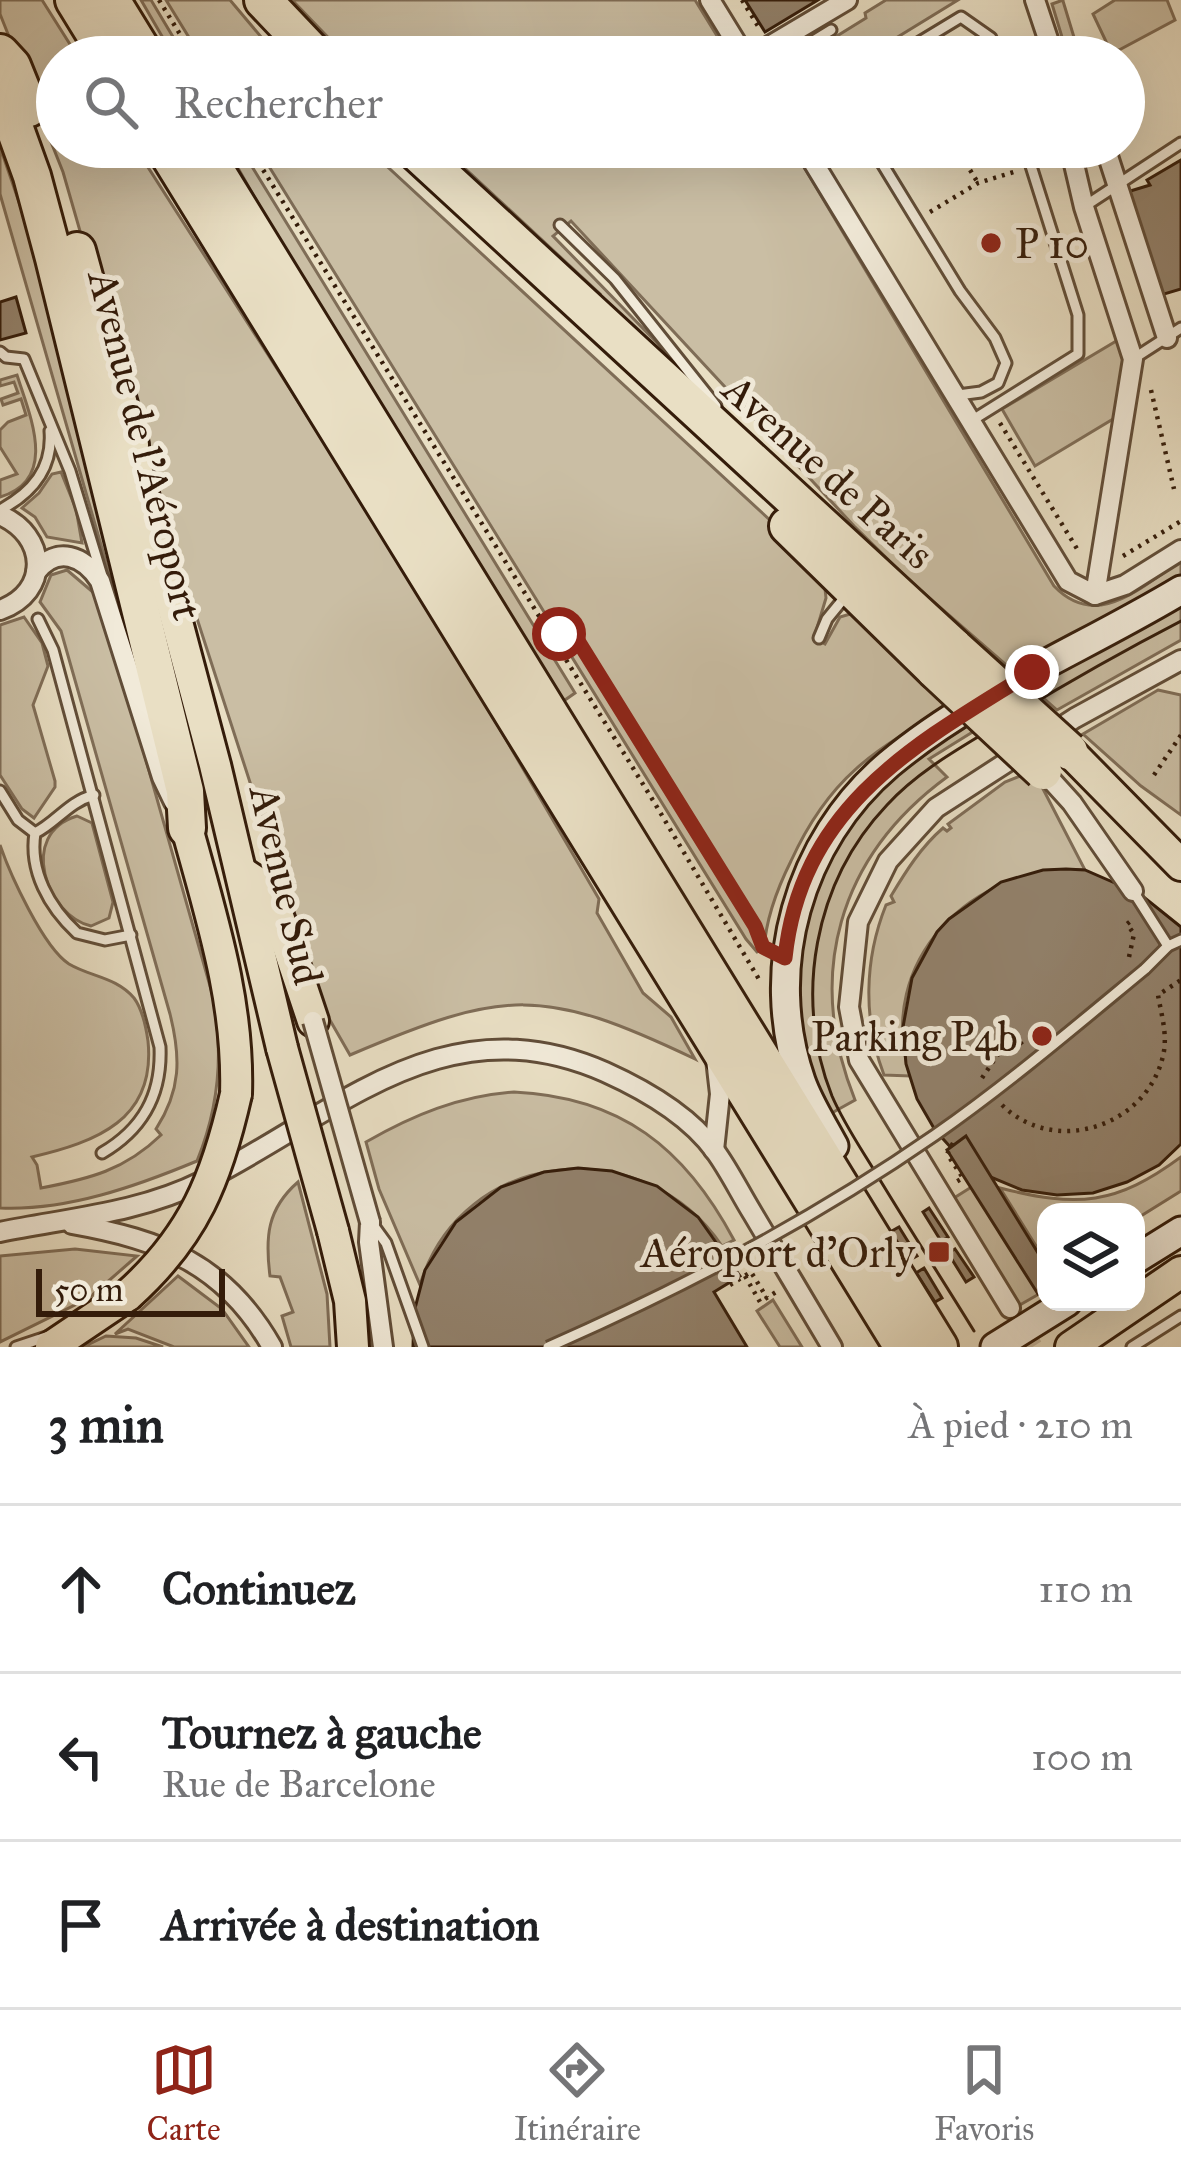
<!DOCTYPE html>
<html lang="fr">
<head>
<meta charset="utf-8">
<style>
	:root { --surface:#fff; --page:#f2f2f2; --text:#202124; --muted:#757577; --line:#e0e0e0; --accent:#8f2418 }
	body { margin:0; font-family:"IM FELL Great Primer",serif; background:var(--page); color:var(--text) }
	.controls { position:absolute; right:36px; bottom:36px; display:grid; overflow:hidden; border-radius:24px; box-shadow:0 12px 48px #0002 }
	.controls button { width:108px; height:108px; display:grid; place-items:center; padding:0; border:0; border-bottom:3px solid var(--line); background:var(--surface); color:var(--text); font:60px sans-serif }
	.scale { position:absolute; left:36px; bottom:30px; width:189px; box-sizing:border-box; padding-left:12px; border:6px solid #341c0a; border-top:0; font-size:33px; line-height:42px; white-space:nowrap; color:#341c0a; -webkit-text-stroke:9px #f1ead9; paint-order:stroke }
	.stop { position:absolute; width:36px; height:36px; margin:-27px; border:9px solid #8f2418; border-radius:50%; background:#fff }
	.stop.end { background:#8f2418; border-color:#fff; box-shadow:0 3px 12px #0008 }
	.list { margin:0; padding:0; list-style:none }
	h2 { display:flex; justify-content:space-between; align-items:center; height:156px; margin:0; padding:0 48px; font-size:51px }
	h2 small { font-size:39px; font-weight:400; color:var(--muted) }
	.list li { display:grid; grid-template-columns:78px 1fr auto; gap:36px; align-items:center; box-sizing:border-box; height:168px; padding:0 48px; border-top:3px solid var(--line) }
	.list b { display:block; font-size:45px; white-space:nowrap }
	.list p { margin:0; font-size:39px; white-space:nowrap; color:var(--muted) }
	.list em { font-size:39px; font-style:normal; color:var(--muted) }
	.icon { flex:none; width:66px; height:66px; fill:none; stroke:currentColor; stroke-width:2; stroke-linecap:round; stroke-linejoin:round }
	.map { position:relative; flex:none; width:1181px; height:1347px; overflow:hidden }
	.search { position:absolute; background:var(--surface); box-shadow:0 12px 48px #0002; left:36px; right:36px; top:36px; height:132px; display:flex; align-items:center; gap:30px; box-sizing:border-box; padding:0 42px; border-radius:66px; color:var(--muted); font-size:45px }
	.sheet { height:660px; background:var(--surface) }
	nav { display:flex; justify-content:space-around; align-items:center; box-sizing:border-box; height:168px; border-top:3px solid var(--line); background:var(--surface); font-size:33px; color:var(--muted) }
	nav a { display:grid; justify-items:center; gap:6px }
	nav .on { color:var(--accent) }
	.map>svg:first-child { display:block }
</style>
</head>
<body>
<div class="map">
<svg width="1181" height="1347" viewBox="0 0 1181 1347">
	<rect width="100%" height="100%" fill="#e9dfc4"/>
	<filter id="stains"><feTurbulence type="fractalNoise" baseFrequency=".00167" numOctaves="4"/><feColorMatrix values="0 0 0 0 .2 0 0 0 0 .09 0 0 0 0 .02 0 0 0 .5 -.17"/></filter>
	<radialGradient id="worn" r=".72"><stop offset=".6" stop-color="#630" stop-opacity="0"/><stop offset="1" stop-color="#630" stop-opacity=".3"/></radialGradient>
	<g fill="#cabea4" stroke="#7f6d57" stroke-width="3">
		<path d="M0,0H42L78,57H57V147H135L420,592L599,899L597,913L643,993L671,1017L695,1059C542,986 505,989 350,1055L323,1008L148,467L63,172L0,14Z"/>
		<path d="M141,0H151L185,57H174Z"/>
		<path d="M166,0H230L278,57H201Z"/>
		<path d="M292,0H695L730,57H347Z"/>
		<path d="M886,0H958L865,57H803L866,18L865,13Z"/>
		<path d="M1063,0V1L1080,57H1068L1052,4Z"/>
		<path d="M1115,0H1167L1175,20L1119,50H1110L1093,14Z"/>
		<path d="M0,147L41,266L139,677L0,194Z"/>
		<path d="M226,147H240L575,693L562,702L293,265Z"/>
		<path d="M257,147H366L823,569L826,598L814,638L825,644L840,617L857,612L954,704C875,750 830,775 791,861C777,889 766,918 764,949L757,952L746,939Z"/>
		<path d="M442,147H792L1054,586C1097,631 1140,587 1181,561V576L1013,671L912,583L854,526L571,221L553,236L664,350L658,354L597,298L600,294Z"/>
		<path d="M1118,340L1125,360L1118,416L1035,466L1002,409Z"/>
		<path d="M17,375C30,416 59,480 0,497V480L17,474L0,447V430L8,422L26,415L21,399L3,405L1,399L18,393L14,382L0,386V380Z"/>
		<path d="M61,472L76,509L82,543L47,537L35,517L22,508L39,493L52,474Z"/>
		<path d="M67,570L94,593L106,619L212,993C224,1050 219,1107 197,1161C137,1186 67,1211 0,1208V845C10,874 43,947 69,964C91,977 116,977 134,998C143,1010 146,1027 148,1041C156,1120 96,1142 32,1157L37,1165L41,1188C89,1179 125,1170 161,1135L156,1129C181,1090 181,1058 170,1014L61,631L40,602L51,575Z"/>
		<path d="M1181,604V640L1057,710L1031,687Z"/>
		<path d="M24,617L42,643L48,666L33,705L55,781V787L34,818L22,809L0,775V625Z"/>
		<path d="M1158,690L1181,695V815L1141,786L1083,734Z"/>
		<path d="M973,722L979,728L929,759L947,777C838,857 805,975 855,1100L830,1114C816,1084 801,1049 797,1017C787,936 827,834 888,780C914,758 944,740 973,722Z"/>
		<path d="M1028,773L1041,785L1085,870C973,863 874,961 910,1076L884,1075C863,1020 864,960 886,905L894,902L891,896C906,871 921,847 943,828L947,831L951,828L948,824L1005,782Z"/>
		<path d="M77,816L92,823L113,902L109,918L91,926C47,916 17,834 77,816Z"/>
		<path d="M514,1092C621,1097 685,1148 734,1240L722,1246C644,1130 462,1147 420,1285L379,1189L366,1142C413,1115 459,1096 514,1092Z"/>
		<path d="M1181,1157V1191L1136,1219V1212H1046V1262L1000,1188C1078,1208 1116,1205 1181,1157Z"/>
		<path d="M298,1182L327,1294L330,1347H291L282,1316L293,1312L280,1277L270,1276C265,1237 267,1209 298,1182Z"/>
		<path d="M973,1186L1039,1294L1018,1306L954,1198Z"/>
		<path d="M75,1249L137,1256L89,1298L0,1342V1256Z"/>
		<path d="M178,1276L222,1309L249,1347H174L128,1329L115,1334Z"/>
		<path d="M773,1300L802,1347H780L757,1311Z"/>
		<path d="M106,1336L136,1338L163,1347H83Z"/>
	</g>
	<g fill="#92816b" stroke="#341c0a" stroke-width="3">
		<path d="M745,0H818L765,32Z"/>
		<path d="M1181,160V289L1161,295L1127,192L1150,185L1147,180Z"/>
		<path d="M16,297L26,333L0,340V302Z"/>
		<path d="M1066,869L1085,870L1140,894L1181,927V1144L1159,1165L1127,1182L1093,1193L1057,1195L1022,1190L988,1176L953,1150L935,1130L917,1099L906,1064L903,1027L912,978L937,932L949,919L1001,882L1043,870Z"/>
		<path d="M966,1136L1046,1266V1289L1038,1294L947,1150Z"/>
		<path d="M578,1168L612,1171L657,1186L698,1217L740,1276L714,1292L747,1347H413L414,1312L425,1270L456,1222L501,1187L544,1172Z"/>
		<path d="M929,1208L948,1237L941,1241L923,1212Z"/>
		<path d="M899,1227L917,1256L908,1261L890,1232Z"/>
		<path d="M955,1249L974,1277L966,1282L948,1253Z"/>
		<path d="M924,1268L942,1298L935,1302L916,1273Z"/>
	</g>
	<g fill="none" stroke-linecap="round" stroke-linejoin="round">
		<path stroke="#c5b89f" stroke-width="18" stroke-dasharray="18 9" stroke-linecap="butt" d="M1010,1308L1034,1347"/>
		<g stroke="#614d38" stroke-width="15">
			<g id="lane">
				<path d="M787,57L831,30"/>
				<path d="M895,57L961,17L991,38L997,57"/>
				<path d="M872,147L960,291L995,338L1006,363L998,383L981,392L958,395"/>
				<path d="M1085,206L1181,143"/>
				<path d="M560,225L615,279L716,406"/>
				<path d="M0,352L6,357L24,359L70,471L102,576"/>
				<path d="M1133,359L1181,328"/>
				<path d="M971,421L1078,354V315L1025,147"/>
				<path d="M0,510C32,493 53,469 50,431"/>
				<path d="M38,619L53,650L160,1047C162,1095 143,1129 102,1153"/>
				<path d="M819,638L827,619L845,597"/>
				<path d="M0,791L18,820L35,833"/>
				<path d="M94,795C68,802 57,822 35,833C29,871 49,907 77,933L105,940L131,935"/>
				<path d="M1133,891L1168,946"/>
				<path d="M1145,969L1168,946L1181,940"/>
				<path d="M373,1225L386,1243L423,1347"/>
				<path d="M16,1347L49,1336"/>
				<path d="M1132,1347L1181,1316"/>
			</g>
		</g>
		<g stroke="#614d38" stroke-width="24">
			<g id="street">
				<path d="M710,0L745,57"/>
				<path d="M1035,0L1054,57"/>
				<path d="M751,57L847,0"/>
				<path d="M804,147L1068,581L1095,595L1125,585L1181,550"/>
				<path d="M1070,147L1084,207L1133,359L1095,595"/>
				<path d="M1105,147L1167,338"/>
				<path d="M0,515C47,535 51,592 0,610"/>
				<path d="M36,572C57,545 84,556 100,581L162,777L174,802"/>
				<path d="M1043,771L1072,803L1133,891"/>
				<path d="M714,1150L720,1094L716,1059"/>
				<path d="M370,1222L369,1242L383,1347"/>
				<path d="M72,1224C162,1240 225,1264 272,1347"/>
				<path d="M0,1232C69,1218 139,1213 203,1181C337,1114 443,1001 605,1072C645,1090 689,1115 715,1151C729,1170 740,1193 753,1214C779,1258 806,1303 832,1347"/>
				<path d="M1010,1308L859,1060L849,1007L858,922L888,861L936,808L1075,718L1181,660"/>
			</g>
		</g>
		<g stroke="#341c0a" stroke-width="33">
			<g id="secondary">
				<path d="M834,1146C823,1125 809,1104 801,1081C762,969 798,841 889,764C975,692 1085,648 1181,590"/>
				<path d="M1136,1259L1181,1231"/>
				<path d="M995,1347L1067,1302"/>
			</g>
		</g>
		<g stroke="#341c0a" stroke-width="36">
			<g id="primary">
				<path d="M130,445L215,765L282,1048"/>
				<path d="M1069,751L1181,865"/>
				<path d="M187,828C211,916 239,1001 236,1094"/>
				<path d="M241,872L261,885L273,901L313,1021"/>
				<path d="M333,1231L350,1301L353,1347"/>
				<path d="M51,1347L128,1295"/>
				<path d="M1071,1347L1181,1272"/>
			</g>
		</g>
		<g stroke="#341c0a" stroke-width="42">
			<g id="highway">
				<path d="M74,0L109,57"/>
				<path d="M111,0L146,57"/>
				<path d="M263,0L317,57"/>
				<path d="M0,53L12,66L29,108"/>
				<path d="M0,87L32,176L54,258L185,791L187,828"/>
				<path d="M164,147L903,1347"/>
				<path d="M201,147L939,1347"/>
				<path d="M411,147L955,648"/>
				<path d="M77,251L130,445"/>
				<path d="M788,526L935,670"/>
			</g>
		</g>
		<g stroke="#341c0a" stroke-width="4.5" stroke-dasharray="3 6" stroke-linecap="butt">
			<path d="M159,0L194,57"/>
			<path d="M742,0L758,26"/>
			<path d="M249,147L654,802L760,981"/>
			<path d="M956,147L978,183"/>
			<path d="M930,212L978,183L1017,171"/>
			<path d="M1151,390L1174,489"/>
			<path d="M1000,423L1079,552"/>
			<path d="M1123,556L1181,521"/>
			<path d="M541,622L547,617L559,634L570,629L755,925L762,942"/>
			<path d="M1154,775L1181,735"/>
			<path d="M1129,957L1134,934L1127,924L1132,920"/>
			<path d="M982,1078L1005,1044L1018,1042L1019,1047H1016L1015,1043L1020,1042L1024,1047"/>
			<path d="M1002,1105C1056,1158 1151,1125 1164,1051C1167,1032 1161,1013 1158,995L1181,980"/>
			<path d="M953,1143L947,1154L963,1178L956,1182"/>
			<path d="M745,1276L760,1302L776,1292"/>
			<path d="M730,1285L751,1272L767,1298"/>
		</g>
		<use href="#lane" stroke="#f1ead9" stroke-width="9"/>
		<use href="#street" stroke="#f1ead9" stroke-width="18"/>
		<use href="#secondary" stroke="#f1ead9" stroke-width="27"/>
		<use href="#primary" stroke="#e9dfc4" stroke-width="30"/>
		<use href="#highway" stroke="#e9dfc4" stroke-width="36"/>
		<path stroke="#341c0a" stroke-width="3" d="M974,1331C942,1279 909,1228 877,1175C862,1150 844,1124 832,1096C793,998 814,882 887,805C920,769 964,746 1006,720C1063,685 1121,652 1181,621"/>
		<g stroke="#614d38" stroke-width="15" stroke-linecap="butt">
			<path id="lane-bridge" d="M548,1347C683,1288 814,1219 935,1135C1008,1084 1076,1026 1145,969"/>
		</g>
		<g stroke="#614d38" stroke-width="24" stroke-linecap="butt">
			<path id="street-bridge" d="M313,1021L370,1222"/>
		</g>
		<g stroke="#341c0a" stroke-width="36" stroke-linecap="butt">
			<g id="primary-bridge">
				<path d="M282,1048L333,1231"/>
				<path d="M128,1295C194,1236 217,1178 236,1094"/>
			</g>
		</g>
		<g stroke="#341c0a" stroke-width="42" stroke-linecap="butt">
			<g id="highway-bridge">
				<path d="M955,648L1069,751"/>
				<path d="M935,670L1043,771"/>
			</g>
		</g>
		<use href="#lane-bridge" stroke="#f1ead9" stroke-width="9"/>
		<use href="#street-bridge" stroke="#f1ead9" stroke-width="18"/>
		<use href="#primary-bridge" stroke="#e9dfc4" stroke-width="30"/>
		<use href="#highway-bridge" stroke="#e9dfc4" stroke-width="36"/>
	</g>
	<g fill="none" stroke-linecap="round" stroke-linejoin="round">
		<path stroke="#8f2418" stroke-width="15" d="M559,634L570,628L755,926L763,947L785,958C801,806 915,744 1032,672"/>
	</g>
	<g fill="#8f2418" stroke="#f1ead9" stroke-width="4.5">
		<circle cx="991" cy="243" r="12"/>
		<circle cx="1042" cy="1036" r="12"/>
		<rect x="927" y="1240" width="24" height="24" rx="6"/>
	</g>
	<g text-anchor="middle" stroke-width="10" stroke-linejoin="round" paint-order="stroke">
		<g font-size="42" fill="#341c0a" stroke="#f1ead9" text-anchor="end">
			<text x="1015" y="258" text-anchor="start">P 10</text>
			<text x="1018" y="1051">Parking P4b</text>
			<text x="915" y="1267">Aéroport d'Orly</text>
		</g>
		<g font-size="42" fill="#341c0a" stroke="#f1ead9">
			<text transform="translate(146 445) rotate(76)" y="15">Avenue de l'Aéroport</text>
			<text transform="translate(829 471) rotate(42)" y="15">Avenue de Paris</text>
			<text transform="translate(287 885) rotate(77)" y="15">Avenue Sud</text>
		</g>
	</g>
	<rect width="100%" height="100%" filter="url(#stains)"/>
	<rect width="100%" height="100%" fill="url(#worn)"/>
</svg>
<div class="controls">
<button><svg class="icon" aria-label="layers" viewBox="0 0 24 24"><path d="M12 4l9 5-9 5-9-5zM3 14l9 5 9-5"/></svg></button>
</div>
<div class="scale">50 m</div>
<div class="stop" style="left:559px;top:634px"></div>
<div class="stop end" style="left:1032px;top:672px"></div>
<div class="search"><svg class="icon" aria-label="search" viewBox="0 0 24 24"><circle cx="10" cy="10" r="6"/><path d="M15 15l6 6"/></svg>Rechercher</div>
</div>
<section class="sheet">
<h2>3 min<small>À pied · 210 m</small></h2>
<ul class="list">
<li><svg class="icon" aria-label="ahead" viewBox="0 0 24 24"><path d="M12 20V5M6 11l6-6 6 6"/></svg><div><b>Continuez</b></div><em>110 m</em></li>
<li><svg class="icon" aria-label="left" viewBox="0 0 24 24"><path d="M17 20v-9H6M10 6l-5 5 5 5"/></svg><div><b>Tournez à gauche</b><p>Rue de Barcelone</p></div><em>100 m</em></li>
<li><svg class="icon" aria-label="arrive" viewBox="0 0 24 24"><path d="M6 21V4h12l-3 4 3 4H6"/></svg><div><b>Arrivée à destination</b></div></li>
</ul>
</section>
<nav>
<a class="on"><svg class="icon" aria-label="map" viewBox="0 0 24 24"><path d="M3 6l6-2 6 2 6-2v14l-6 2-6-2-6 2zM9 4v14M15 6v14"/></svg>Carte</a>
<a><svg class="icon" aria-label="directions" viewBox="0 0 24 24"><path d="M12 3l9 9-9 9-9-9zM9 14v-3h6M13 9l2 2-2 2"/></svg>Itinéraire</a>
<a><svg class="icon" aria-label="saved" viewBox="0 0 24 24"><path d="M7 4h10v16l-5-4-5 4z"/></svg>Favoris</a>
</nav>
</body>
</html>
